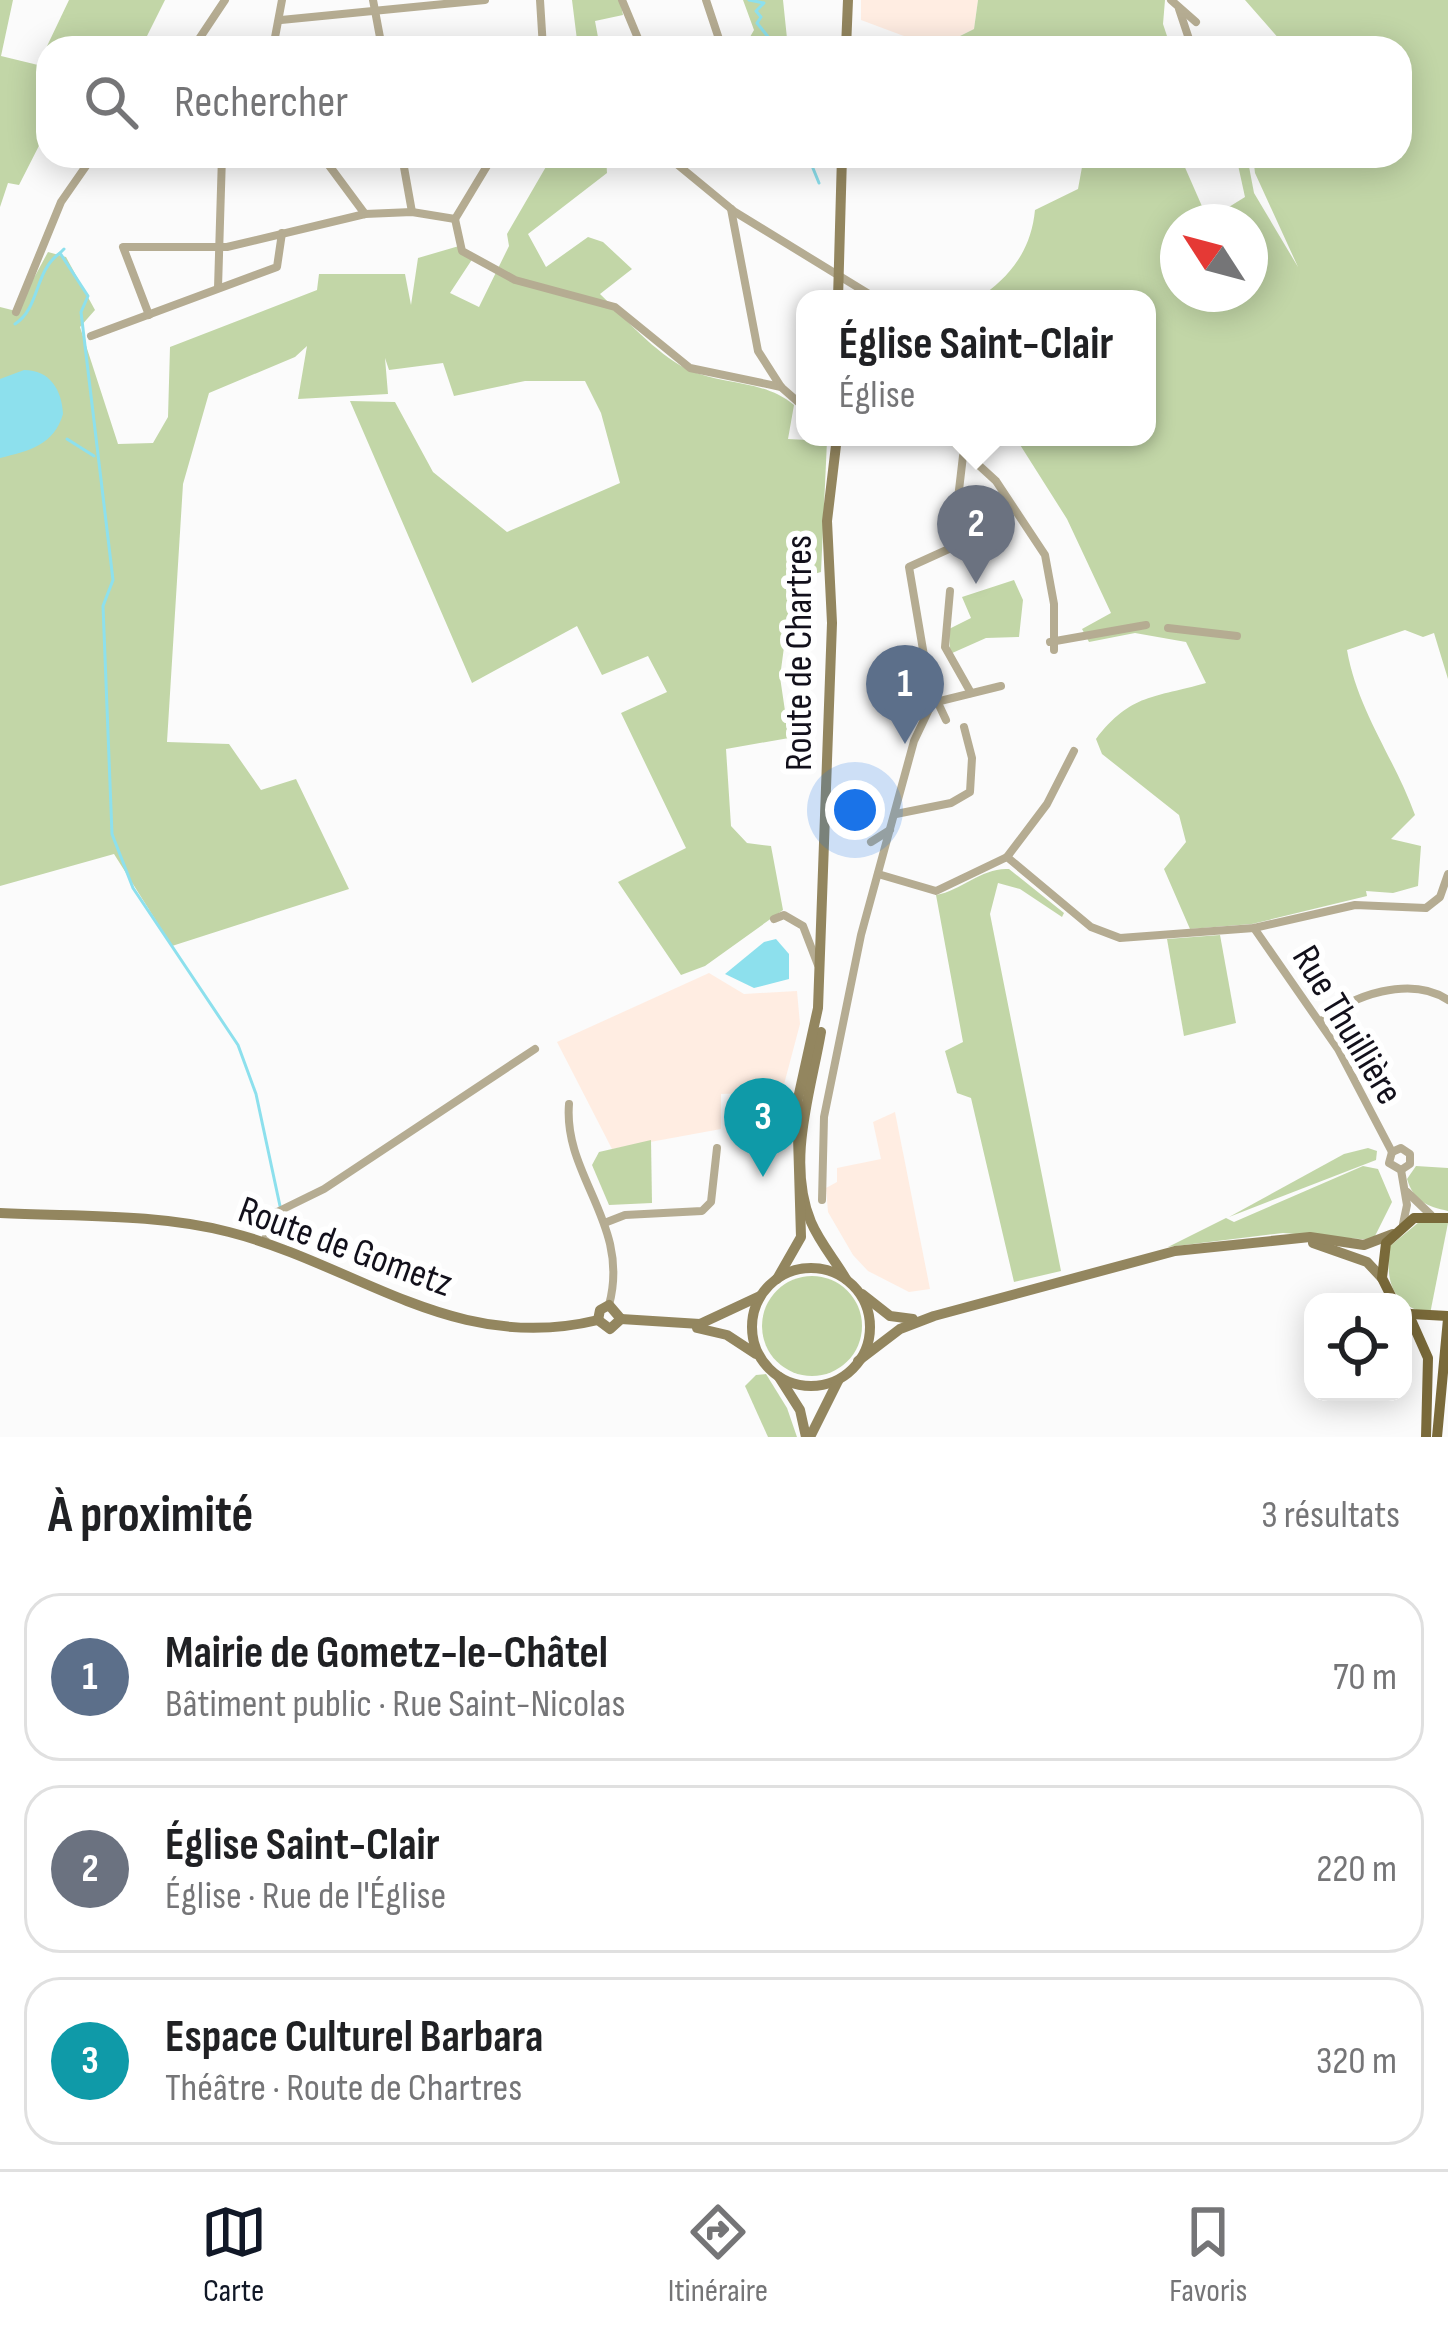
<!DOCTYPE html>
<html lang="fr">
<head>
<meta charset="utf-8">
<style>
	:root { --surface:#fff; --page:#f2f2f2; --text:#202124; --muted:#757577; --line:#e0e0e0; --accent:#111827 }
	body { margin:0; font-family:"Sofia Sans Condensed",sans-serif; background:var(--page); color:var(--text) }
	.controls { position:absolute; right:36px; bottom:36px; display:grid; overflow:hidden; border-radius:24px; box-shadow:0 6px 30px #0003 }
	.controls button { width:108px; height:108px; display:grid; place-items:center; padding:0; border:0; border-bottom:3px solid var(--line); background:var(--surface); color:var(--text); font:60px sans-serif }
	.compass { position:absolute; left:1160px; top:204px; width:108px; height:108px; border-radius:50%; background:var(--surface); box-shadow:0 6px 30px #0003; rotate:306deg }
	.you { position:absolute; left:855px; top:810px; width:42px; height:42px; margin:-30px; border:9px solid #fff; border-radius:50%; background:#1a73e8; box-shadow:0 0 0 18px #1a73e833 }
	.badge { display:grid; place-items:center; width:78px; height:78px; border-radius:50%; background:var(--accent); color:#fff; font-size:39px; font-weight:700 }
	.pin { position:absolute; translate:-50% -99px; filter:drop-shadow(0 3px 6px #0008) }
	.pin::after { content:''; position:absolute; top:63px; width:42px; height:36px; background:inherit; clip-path:polygon(0 0,100% 0,50% 100%) }
	.popup { position:absolute; left:796px; top:290px; width:360px; height:156px; box-sizing:border-box; display:grid; place-content:center; border-radius:24px; background:var(--surface); filter:drop-shadow(0 3px 9px #0005); font-size:39px; white-space:nowrap; color:var(--muted) }
	.popup b { font-size:45px; color:var(--text) }
	.popup::after { content:''; position:absolute; left:50%; top:100%; margin-left:-24px; border:24px solid transparent; border-top-color:var(--surface) }
	.list { margin:0; padding:0; list-style:none }
	h2 { display:flex; justify-content:space-between; align-items:center; height:156px; margin:0; padding:0 48px; font-size:51px }
	h2 small { font-size:39px; font-weight:400; color:var(--muted) }
	.list li { display:grid; grid-template-columns:78px 1fr auto; gap:36px; align-items:center; box-sizing:border-box; height:168px; margin:0 24px 24px; padding:0 24px; border:3px solid var(--line); border-radius:36px }
	.list b { display:block; font-size:45px; white-space:nowrap }
	.list p { margin:0; font-size:39px; white-space:nowrap; color:var(--muted) }
	.list em { font-size:39px; font-style:normal; color:var(--muted) }
	.icon { flex:none; width:66px; height:66px; fill:none; stroke:currentColor; stroke-width:2; stroke-linecap:round; stroke-linejoin:round }
	.map { position:relative; flex:none; width:1448px; height:1437px; overflow:hidden }
	.search { position:absolute; background:var(--surface); box-shadow:0 6px 30px #0003; left:36px; right:36px; top:36px; height:132px; display:flex; align-items:center; gap:30px; box-sizing:border-box; padding:0 42px; border-radius:36px; color:var(--muted); font-size:45px }
	.sheet { height:732px; background:var(--surface) }
	nav { display:flex; justify-content:space-around; align-items:center; box-sizing:border-box; height:168px; border-top:3px solid var(--line); background:var(--surface); font-size:33px; color:var(--muted) }
	nav a { display:grid; justify-items:center; gap:6px }
	nav .on { color:var(--accent) }
	.map>svg:first-child { display:block }
</style>
</head>
<body>
<div class="map">
<svg width="1448" height="1437" viewBox="0 0 1448 1437">
	<rect width="100%" height="100%" fill="#fbfbfb"/>
	<g fill="#ffede2">
		<path d="M861,0H978L974,29L936,48L861,20Z"/>
		<path d="M709,973L744,994L797,991L800,1024L782,1092L721,1094V1129L612,1149L557,1042Z"/>
		<path d="M895,1112L930,1289L909,1292L868,1271L853,1255L828,1212L826,1188L837,1182V1168L881,1159L873,1122Z"/>
	</g>
	<g fill="#c2d6a7" fill-rule="evenodd">
		<path d="M0,0H13L1,56L38,65L69,0H165L141,48H48V128L19,185L8,183L0,207Z"/>
		<path d="M572,0H620L623,15L595,21L600,48H578Z"/>
		<path d="M743,0H783L788,48L746,44L754,30Z"/>
		<path d="M978,0H1165L1163,24L1171,48H936L974,29Z"/>
		<path d="M1245,0H1448V679L1434,633L1423,637L1405,630L1347,650C1358,712 1394,757 1415,815L1391,839L1421,846L1418,886L1393,893L1366,891L1367,896L1252,924L1190,929L1164,869L1186,842L1179,815L1102,754L1096,739C1131,693 1155,698 1206,683L1186,642L1135,633L1089,642L1082,629L1111,613L1067,519L1017,440L1147,437V299H978C1010,277 1031,251 1035,210L1078,189L1084,156H1180L1208,220L1245,197L1236,156H1247L1254,193L1298,267L1255,173L1253,156H1400V48H1287ZM1178,222H1250V294H1178Z"/>
		<path d="M562,156H606L607,173L528,234L546,267L588,237L603,242L632,269L600,294C626,319 654,352 687,369C723,386 763,379 794,405L788,439L827,441L821,572L793,580L780,677L789,738L726,749L731,826L747,843L771,846L783,910L705,966L681,975L618,882L686,848L621,713L667,692L648,656L602,675L577,626L472,683L350,401L395,402L433,472L507,532L620,483L601,413L585,381H525L454,396L443,363L389,370L385,358L388,394L298,399L307,346L295,357L209,393L183,484L167,742L229,744L261,790L296,779L349,889L172,946L114,854L0,886V307L16,311L48,252L66,257L95,310L80,327L118,444L153,443L168,417L170,347L317,290L319,274H405L411,305L418,258L459,246L473,258L450,293L479,307L509,246L507,234L547,165Z"/>
		<path d="M1014,580L1023,600L1019,637L986,638L950,654L949,629L971,618L962,597Z"/>
		<path d="M1009,869L1064,913L1062,917L1020,889L998,883L990,914L1061,1271L1014,1282L971,1098L957,1093L945,1051L963,1042L936,895C962,890 983,867 1009,869Z"/>
		<path d="M1220,935L1236,1023L1184,1036L1167,939Z"/>
		<path d="M651,1140L652,1203L609,1205L592,1165L599,1152Z"/>
		<path d="M1368,1148L1377,1151L1376,1160L1229,1217L1344,1154Z"/>
		<path d="M1363,1166L1378,1169L1392,1202L1373,1240L1283,1233L1168,1247L1226,1218L1234,1222Z"/>
		<path d="M1416,1166L1448,1168V1211C1427,1206 1414,1202 1407,1179Z"/>
		<path d="M1419,1222L1448,1223L1430,1314C1392,1306 1385,1282 1390,1246Z"/>
		<circle cx="812" cy="1326" r="50"/>
		<path d="M766,1374L787,1408L797,1437H768L745,1386L756,1375Z"/>
	</g>
	<g fill="#8de0ed">
		<path d="M24,370C50,370 62,390 63,414C54,445 29,451 0,458V379Z"/>
		<path d="M776,939L789,954V979L754,988L725,974L764,942Z"/>
	</g>
	<g fill="none" stroke-linecap="round" stroke-linejoin="round">
		<g stroke="#8de0ed" stroke-width="3">
			<path d="M749,0L764,3L756,11L761,17L757,23L777,48"/>
			<path d="M808,156L819,183"/>
			<path d="M64,249L60,253L88,296L81,312L113,580L103,606L112,834L133,888L238,1045L256,1094L280,1206"/>
			<path d="M15,324C40,308 34,271 60,253"/>
			<path d="M67,439L94,456"/>
		</g>
		<g stroke="#b5ac92" stroke-width="8">
			<path d="M373,0L382,48"/>
			<path d="M540,0L543,48"/>
			<path d="M622,0L642,48"/>
			<path d="M706,0L722,48"/>
			<path d="M1171,0L1196,22"/>
			<path d="M1179,9L1192,48"/>
			<path d="M281,20L485,0"/>
			<path d="M193,48L225,0"/>
			<path d="M273,48L282,0"/>
			<path d="M322,156L365,214"/>
			<path d="M402,156L412,212"/>
			<path d="M667,156L735,212L877,299"/>
			<path d="M731,209L758,351L781,387L805,408"/>
			<path d="M455,219L462,251L515,280L615,307L690,368L781,387"/>
			<path d="M455,219L493,156"/>
			<path d="M218,288L222,156"/>
			<path d="M16,312L61,202L93,156"/>
			<path d="M149,315L123,247H227L365,214L412,212L455,219"/>
			<path d="M91,336L277,267L282,233"/>
			<path d="M948,437L996,481L1045,555L1054,604V650"/>
			<path d="M955,524L963,456"/>
			<path d="M950,591L945,647L971,693"/>
			<path d="M1168,628L1237,636"/>
			<path d="M1050,642L1146,625"/>
			<path d="M932,703L1001,686"/>
			<path d="M939,705L946,720"/>
			<path d="M896,814L951,803L970,792L972,758L964,727"/>
			<path d="M871,842L890,830"/>
			<path d="M1007,857L1047,804L1074,751"/>
			<path d="M878,874L936,891L1007,857L1091,927L1120,938L1254,928L1355,905L1426,908L1440,897L1448,874"/>
			<path d="M774,919L784,915L803,926L818,965"/>
			<path d="M1254,928L1338,1049L1392,1152"/>
			<path d="M1320,1022C1351,995 1411,975 1448,1000"/>
			<path d="M569,1104C563,1176 631,1224 609,1305"/>
			<path d="M1392,1152L1389,1163L1401,1170L1407,1205L1403,1224"/>
			<path d="M1392,1152L1401,1148L1410,1154V1164L1401,1170"/>
			<path d="M1407,1192L1431,1215"/>
			<path d="M822,1200L824,1117L861,935L914,741L932,703L909,567L962,543L1008,502"/>
			<path d="M607,1222L625,1215L702,1211L711,1202L717,1148"/>
			<path d="M264,1242L275,1213L324,1189L535,1049"/>
		</g>
		<g stroke="#93865f" stroke-width="10">
			<path d="M846,48L848,0"/>
			<path d="M838,299L842,156"/>
			<path d="M821,1032C811,1091 786,1162 811,1222C820,1243 835,1260 846,1279"/>
			<path d="M0,1213C76,1217 155,1213 229,1232C358,1265 455,1355 598,1320"/>
			<path d="M1313,1243L1367,1262L1382,1278"/>
			<circle cx="811" cy="1327" r="59"/>
			<path d="M777,1279L801,1237L797,1103L818,1008L832,623L827,521L837,437"/>
			<path d="M862,1294L890,1316L913,1319"/>
			<path d="M621,1319L700,1324L760,1296"/>
			<path d="M598,1320L600,1310L609,1305L621,1319"/>
			<path d="M598,1320L610,1329L621,1319"/>
			<path d="M697,1328L727,1335L756,1354"/>
			<path d="M858,1361L900,1329L934,1316L1175,1251L1310,1237L1364,1245L1393,1234"/>
			<path d="M779,1377L800,1410L806,1437"/>
			<path d="M810,1437L838,1381"/>
		</g>
		<g stroke="#7a6a3a" stroke-width="10">
			<path d="M1394,1302L1382,1278L1386,1243L1414,1218H1448"/>
			<path d="M1408,1313L1428,1358L1426,1437"/>
			<path d="M1411,1314L1448,1316"/>
			<path d="M1437,1437L1448,1319"/>
		</g>
	</g>
	<g text-anchor="middle" stroke-width="12" stroke-linejoin="round" paint-order="stroke">
		<g font-size="39" fill="#12101b" stroke="#fff">
			<text transform="translate(797 653) rotate(-90)" y="14">Route de Chartres</text>
			<text transform="translate(1349 1024) rotate(59)" y="14">Rue Thuillière</text>
			<text transform="translate(346 1245) rotate(20)" y="14">Route de Gometz</text>
		</g>
	</g>
</svg>
<div class="controls">
<button><svg class="icon" aria-label="locate" viewBox="0 0 24 24"><circle cx="12" cy="12" r="6"/><path d="M12 2v4M12 18v4M2 12h4M18 12h4"/></svg></button>
</div>
<svg class="compass" viewBox="-18 -18 36 36"><path d="M0-13l5 13h-10z" fill="#e53935"/><path d="M0 13l5-13h-10z" fill="#757577"/></svg>
<div class="you"></div>
<div class="pin badge" style="left:905px;top:744px;background:#5c6f8a">1</div>
<div class="pin badge" style="left:976px;top:584px;background:#6b7280">2</div>
<div class="popup"><b>Église Saint-Clair</b>Église</div>
<div class="pin badge" style="left:763px;top:1177px;background:#0f9aa8">3</div>
<div class="search"><svg class="icon" aria-label="search" viewBox="0 0 24 24"><circle cx="10" cy="10" r="6"/><path d="M15 15l6 6"/></svg>Rechercher</div>
</div>
<section class="sheet">
<h2>À proximité<small>3 résultats</small></h2>
<ul class="list">
<li><span class="badge" style="background:#5c6f8a">1</span><div><b>Mairie de Gometz-le-Châtel</b><p>Bâtiment public · Rue Saint-Nicolas</p></div><em>70 m</em></li>
<li><span class="badge" style="background:#6b7280">2</span><div><b>Église Saint-Clair</b><p>Église · Rue de l'Église</p></div><em>220 m</em></li>
<li><span class="badge" style="background:#0f9aa8">3</span><div><b>Espace Culturel Barbara</b><p>Théâtre · Route de Chartres</p></div><em>320 m</em></li>
</ul>
</section>
<nav>
<a class="on"><svg class="icon" aria-label="map" viewBox="0 0 24 24"><path d="M3 6l6-2 6 2 6-2v14l-6 2-6-2-6 2zM9 4v14M15 6v14"/></svg>Carte</a>
<a><svg class="icon" aria-label="directions" viewBox="0 0 24 24"><path d="M12 3l9 9-9 9-9-9zM9 14v-3h6M13 9l2 2-2 2"/></svg>Itinéraire</a>
<a><svg class="icon" aria-label="saved" viewBox="0 0 24 24"><path d="M7 4h10v16l-5-4-5 4z"/></svg>Favoris</a>
</nav>
</body>
</html>
